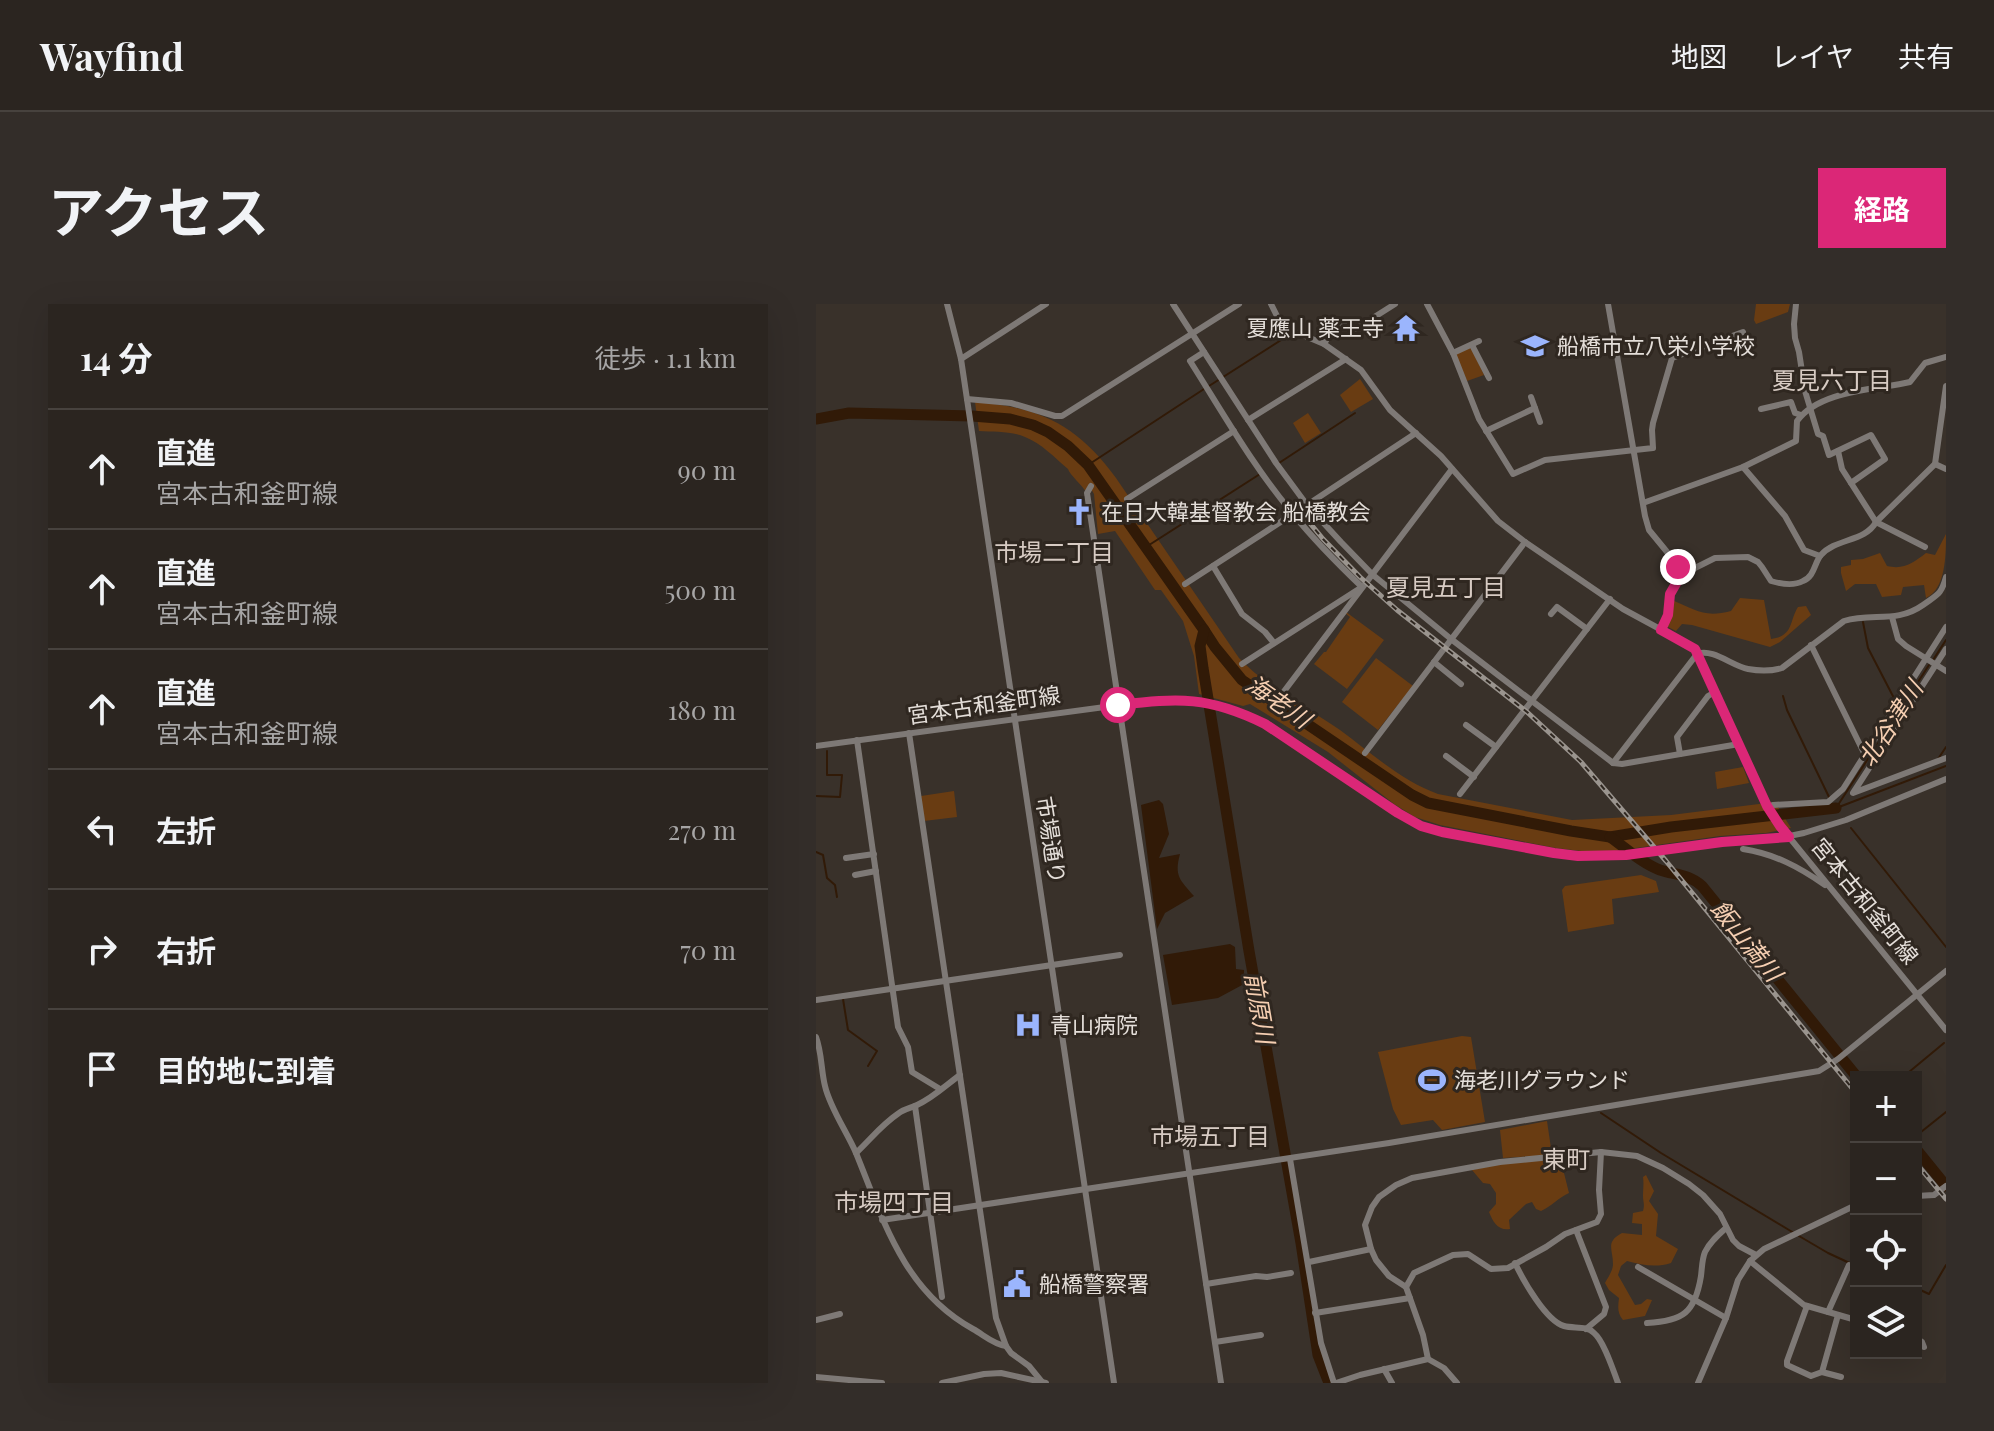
<!DOCTYPE html>
<html lang="ja">
<head>
<meta charset="utf-8">
<style>
	:root { --surface:#2b2520; --page:#332d29; --text:#f1f3f6; --muted:#a6a5a5; --line:#47423e; --accent:#db2777 }
	body { margin:0; font-family:"Playfair Display","Noto Sans JP",serif; background:var(--page); color:var(--text) }
	.controls { position:absolute; right:24px; bottom:24px; display:grid; overflow:hidden; border-radius:0px; box-shadow:0 8px 32px #0002 }
	.controls button { width:72px; height:72px; display:grid; place-items:center; padding:0; border:0; border-bottom:2px solid var(--line); background:var(--surface); color:var(--text); font:40px sans-serif }
	.stop { position:absolute; width:24px; height:24px; margin:-18px; border:6px solid #db2777; border-radius:50%; background:#fff }
	.stop.end { background:#db2777; border-color:#fff; box-shadow:0 2px 8px #0008 }
	.list { margin:0; padding:0; list-style:none }
	h2 { display:flex; justify-content:space-between; align-items:center; height:104px; margin:0; padding:0 32px; font-size:34px }
	h2 small { font-size:26px; font-weight:400; color:var(--muted) }
	.list li { display:grid; grid-template-columns:52px 1fr auto; gap:24px; align-items:center; box-sizing:border-box; height:120px; padding:0 32px; border-top:2px solid var(--line) }
	.list b { display:block; font-size:30px; white-space:nowrap }
	.list p { margin:0; font-size:26px; white-space:nowrap; color:var(--muted) }
	.list em { font-size:26px; font-style:normal; color:var(--muted) }
	.icon { flex:none; width:44px; height:44px; fill:none; stroke:currentColor; stroke-width:2; stroke-linecap:round; stroke-linejoin:round }
	.map { position:relative; flex:none; width:1130px; height:1079px; overflow:hidden; border-radius:0px }
	header { display:flex; align-items:center; gap:48px; box-sizing:border-box; height:112px; padding:0 40px; background:var(--surface); border-bottom:2px solid var(--line) }
	header strong { font-size:38px }
	nav { display:flex; gap:44px; margin-inline-start:auto; font-size:28px }
	.intro { display:flex; align-items:center; justify-content:space-between; box-sizing:border-box; height:192px; padding:0 48px }
	h1 { margin:0; font-size:56px }
	.button { padding:20px 36px; border-radius:0px; background:var(--accent); color:#fff; font-size:28px; font-weight:700 }
	main { display:flex; gap:48px; padding:0 48px }
	aside { flex:1; background:var(--surface); border-radius:0px; box-shadow:0 8px 32px #0002 }
	.map>svg:first-child { display:block }
</style>
</head>
<body>
<header>
<strong>Wayfind</strong>
<nav><a>地図</a><a>レイヤ</a><a>共有</a></nav>
</header>
<div class="intro"><h1>アクセス</h1><a class="button">経路</a></div>
<main>
<aside>
<h2>14 分<small>徒歩 · 1.1 km</small></h2>
<ul class="list">
<li><svg class="icon" aria-label="ahead" viewBox="0 0 24 24"><path d="M12 20V5M6 11l6-6 6 6"/></svg><div><b>直進</b><p>宮本古和釜町線</p></div><em>90 m</em></li>
<li><svg class="icon" aria-label="ahead" viewBox="0 0 24 24"><path d="M12 20V5M6 11l6-6 6 6"/></svg><div><b>直進</b><p>宮本古和釜町線</p></div><em>500 m</em></li>
<li><svg class="icon" aria-label="ahead" viewBox="0 0 24 24"><path d="M12 20V5M6 11l6-6 6 6"/></svg><div><b>直進</b><p>宮本古和釜町線</p></div><em>180 m</em></li>
<li><svg class="icon" aria-label="left" viewBox="0 0 24 24"><path d="M17 20v-9H6M10 6l-5 5 5 5"/></svg><div><b>左折</b></div><em>270 m</em></li>
<li><svg class="icon" aria-label="right" viewBox="0 0 24 24"><path d="M7 20v-9h11M14 6l5 5-5 5"/></svg><div><b>右折</b></div><em>70 m</em></li>
<li><svg class="icon" aria-label="arrive" viewBox="0 0 24 24"><path d="M6 21V4h12l-3 4 3 4H6"/></svg><div><b>目的地に到着</b></div></li>
</ul>
</aside>
<div class="map">
<svg width="1130" height="1079" viewBox="0 0 1130 1079">
	<rect width="100%" height="100%" fill="#39312a"/>
	<g fill="#693c12">
		<path d="M940,0H974L972,8L940,20L938,16Z"/>
		<path d="M655,43L668,71L651,77L640,51L642,49Z"/>
		<path d="M544,75L557,95L535,108L524,91Z"/>
		<path d="M159,98C224,103 261,121 300,174L423,354C449,382 492,404 524,426C555,449 586,477 622,490L756,516L855,511L959,498L975,524L950,529L904,532L792,548L765,547L740,544L624,521L599,513L578,500L512,448L434,400L427,402L383,390L378,352L367,317L345,286H339L299,227L282,230L278,190L274,183L270,188C266,181 254,171 252,165C239,154 225,139 209,133C195,127 178,128 163,127Z"/>
		<path d="M492,109L505,129L489,139L477,119Z"/>
		<path d="M1130,230C1130,250 1130,285 1110,294L1108,281L1087,283L1085,291L1066,293L1060,280H1039L1030,287L1025,269V263L1035,261V256L1047,255L1064,249L1071,262C1088,266 1097,259 1110,249L1119,251Z"/>
		<path d="M924,294L948,296L955,335C978,332 973,317 982,303L990,302L995,311L964,338L954,343L876,321L866,320L860,327L850,322L856,296C880,306 888,314 915,307Z"/>
		<path d="M530,308L568,336L531,385L498,360L508,348H510L534,313L529,309Z"/>
		<path d="M560,354L597,382L562,426L526,398Z"/>
		<path d="M927,463L933,479L901,485L899,468Z"/>
		<path d="M138,487L141,513L108,517L105,492Z"/>
		<path d="M825,571L840,577L843,588L796,595L798,620L752,628L746,586L749,582Z"/>
		<path d="M646,732L655,733L669,818L626,826L617,816L585,821L577,805L562,748Z"/>
		<path d="M731,817L736,851L687,854L684,826Z"/>
		<path d="M739,855L744,867L748,869L753,889C742,894 736,902 725,907L720,905L716,898L710,900L693,916L694,925C682,927 677,918 673,908L680,900V889L674,880L667,879L656,866L684,860Z"/>
		<path d="M830,871L838,887L833,897L842,910L840,932L862,945L855,959C840,964 826,961 811,957L805,962L802,971L819,1001L825,1000L831,995L836,996L829,1012L807,1016C801,1009 802,1002 803,994L793,986L789,979C792,973 797,967 797,960C797,945 789,938 806,929L826,931V920L816,919L817,909L827,907C829,900 827,898 827,892C827,885 828,880 827,873Z"/>
	</g>
	<g fill="#311a07">
		<path d="M343,496L347,500L353,530L343,554L364,550C358,572 364,576 378,592L349,609L341,625L325,501Z"/>
		<path d="M414,640L419,643L420,665L428,666V680L402,694L356,701L347,651Z"/>
	</g>
	<g fill="none" stroke-linecap="round" stroke-linejoin="round">
		<g stroke="#311a07" stroke-width="2">
			<path d="M393,82L473,31"/>
			<path d="M463,159L539,109"/>
			<path d="M272,161L388,85"/>
			<path d="M330,243L444,170"/>
			<path d="M1047,318L1052,344L1080,398"/>
			<path d="M1117,356L1130,336"/>
			<path d="M967,392L971,406L1013,493"/>
			<path d="M1122,455L1130,443"/>
			<path d="M0,492L24,493L26,471H11V447"/>
			<path d="M1023,503L1130,462"/>
			<path d="M1020,504L1113,361"/>
			<path d="M1035,524L1130,643"/>
			<path d="M0,548L7,551L11,574L19,581L21,593"/>
			<path d="M27,695L32,726L61,747L52,762"/>
			<path d="M1087,773L1128,739"/>
			<path d="M785,809L845,849L978,929"/>
			<path d="M1100,832L1130,808"/>
			<path d="M983,932L1012,949L1040,962"/>
			<path d="M1100,984L1113,990L1130,961"/>
		</g>
		<g stroke="#311a07" stroke-width="11">
			<path d="M0,115L33,109L156,112L194,115L217,121L232,128L252,142L272,161L388,326L399,343L426,376L596,491L612,499L755,527L794,533L855,523L1020,504"/>
			<path d="M388,326L384,342L387,364L433,647L485,939L502,1051L513,1079"/>
			<path d="M794,533C810,544 825,559 844,566C859,571 873,570 886,582L1041,773"/>
			<path d="M1100,845L1130,882"/>
		</g>
		<g stroke="#7e7976" stroke-width="6">
			<path d="M131,0L145,55L298,1079"/>
			<path d="M357,0L460,159L491,201L525,238L557,271L635,335L797,459L806,460L923,440"/>
			<path d="M455,0L463,16L475,26L508,40L545,66L574,106L625,152L682,217L709,238L807,305L866,337L879,345L931,460L960,517L1130,726"/>
			<path d="M611,0L637,49L663,115L697,170L729,156L837,144L836,126L837,119L856,54L927,28"/>
			<path d="M792,0L829,212L833,226L856,254L865,271"/>
			<path d="M980,0L978,20L979,34L983,48L989,87L1002,130L1007,132L1013,151L1055,131L1069,155L1035,179"/>
			<path d="M508,40L520,19L523,18L536,25L541,24L579,0"/>
			<path d="M656,41L673,74"/>
			<path d="M388,48L374,57C407,109 438,164 478,211C499,237 522,260 546,283L426,360"/>
			<path d="M637,49L663,37"/>
			<path d="M145,55L230,0"/>
			<path d="M715,93L724,118"/>
			<path d="M151,95L195,99L239,112H246L423,0"/>
			<path d="M945,105L975,98L979,109L985,111"/>
			<path d="M432,116L530,55"/>
			<path d="M670,127L719,104"/>
			<path d="M1022,147L1026,165L1060,218L1109,243"/>
			<path d="M1119,160L1130,165"/>
			<path d="M927,163L969,212L988,246L1004,252"/>
			<path d="M275,182L271,189L405,1079"/>
			<path d="M311,195L418,127"/>
			<path d="M827,199L927,163L980,137L981,117C1004,86 1059,86 1094,78L1109,59L1130,53"/>
			<path d="M491,201L600,129"/>
			<path d="M397,262L426,310L449,328L458,339"/>
			<path d="M369,280L477,210"/>
			<path d="M735,310L741,303L771,325"/>
			<path d="M1076,313L1082,335L1090,342L1130,367"/>
			<path d="M845,326L852,311L854,290L865,271L899,254L932,253L942,258L946,263L955,277C965,280 978,282 987,277C999,272 998,259 1005,251C1020,234 1049,238 1060,218L1119,160L1130,82"/>
			<path d="M995,341L1049,451"/>
			<path d="M1130,345L1037,489L1130,454"/>
			<path d="M618,358L645,380"/>
			<path d="M466,390L636,165"/>
			<path d="M650,421L680,443"/>
			<path d="M93,429L180,1014L190,1042L195,1049L213,1062L226,1078"/>
			<path d="M41,436L82,723L92,743L96,768L124,785"/>
			<path d="M0,442L311,400L374,396L399,400L429,410L449,420L582,509L605,522L626,528L738,549L762,552H804L906,538L958,535L988,529L1030,516L1130,475"/>
			<path d="M549,449L709,238"/>
			<path d="M864,450L861,433L892,392L899,388"/>
			<path d="M630,452L658,473"/>
			<path d="M797,459L881,350C897,344 916,362 932,365C943,367 956,367 966,364L1028,317C1056,308 1080,320 1107,301C1122,290 1125,291 1130,273"/>
			<path d="M644,490L794,295"/>
			<path d="M957,501L1012,498L1027,485L1130,323"/>
			<path d="M927,545C959,550 983,563 1009,581"/>
			<path d="M30,554L58,550"/>
			<path d="M39,571L60,567"/>
			<path d="M0,696L304,651"/>
			<path d="M0,733C6,749 5,766 9,782C14,804 31,828 40,849C68,918 88,987 157,1025C168,1031 177,1040 190,1042"/>
			<path d="M99,802L126,993"/>
			<path d="M40,849C55,835 65,821 83,809C88,805 95,804 101,801C117,794 130,781 144,771"/>
			<path d="M474,855L505,1039L518,1079"/>
			<path d="M1100,892L1118,891L1130,882"/>
			<path d="M66,916L573,839L1003,767L1022,755L1130,667"/>
			<path d="M760,926L790,1003L788,1010L770,1025"/>
			<path d="M934,957L988,1001L1040,1016"/>
			<path d="M493,958L555,945"/>
			<path d="M699,959C707,976 730,1017 748,1022C758,1025 770,1021 778,1029C788,1037 797,1066 802,1079"/>
			<path d="M822,963L910,1014"/>
			<path d="M390,980L440,972L451,973L475,969"/>
			<path d="M590,983L598,969L637,951L652,950L675,965L692,964L730,943L749,930L781,918L785,910L783,886L785,848"/>
			<path d="M991,1002L971,1057V1061L995,1072L1006,1068L1022,1011"/>
			<path d="M1012,1008L1033,961"/>
			<path d="M499,1009L594,994"/>
			<path d="M0,1016L24,1010"/>
			<path d="M831,1019C867,1017 879,1009 885,972C886,964 886,955 889,948C894,938 902,931 910,924"/>
			<path d="M1100,1034L1106,1038L1108,1043"/>
			<path d="M399,1038L445,1031"/>
			<path d="M612,1055L607,1031L590,983L573,972L560,956L555,945L549,921L556,903L563,893L580,881L596,874L684,858L785,848L821,852L847,864L873,880L887,891L904,910L917,936L923,942L940,951"/>
			<path d="M568,1065L576,1079"/>
			<path d="M1006,1068L1025,1073"/>
			<path d="M0,1073L66,1079"/>
			<path d="M126,1079L168,1070L185,1069L230,1079"/>
			<path d="M520,1079L544,1071L612,1055L628,1064L641,1079"/>
			<path d="M882,1079L910,1014L922,976L934,957L948,945L1040,901"/>
		</g>
		<g stroke="#9a948e" stroke-width="5">
			<g id="rail">
				<path d="M484,207L507,235L544,273L581,306L711,408L765,458L850,557L1040,789"/>
				<path d="M1100,859L1130,895"/>
			</g>
		</g>
		<use href="#rail" stroke="#2f2720" stroke-width="2" stroke-dasharray="6" stroke-linecap="butt"/>
	</g>
	<g fill="none" stroke-linecap="round" stroke-linejoin="round">
		<path stroke="#db2777" stroke-width="10" d="M302,401C364,394 392,392 449,420L582,509L605,522L626,528L738,549L762,552L810,551L906,538L973,533L964,522L951,502L879,345L845,326L852,311L854,290L865,271L862,263"/>
	</g>
	<defs>
		<g id="temple-bare" transform="scale(2.16)"><path d="M0-6L5-2H3V0L6.5 2.5H4V6H1.5V3h-3V6H-4V2.5H-6.5L-3 0V-2H-5Z" fill="#9bb5fd" stroke="#2f2720" stroke-width="2.5" paint-order="stroke"/></g>
		<g id="school-bare" transform="scale(2.16)"><path d="M0-5L7-2L0 1L-7-2ZM-4 1L0 2.5L4 1V4Q0 6-4 4Z" fill="#9bb5fd" stroke="#2f2720" stroke-width="2.5" paint-order="stroke"/></g>
		<g id="church-bare" transform="scale(2.16)"><path d="M-1.2-6h2.4v3.5h3.3v2.4h-3.3V6h-2.4V-.1h-3.3v-2.4h3.3Z" fill="#9bb5fd" stroke="#2f2720" stroke-width="2.5" paint-order="stroke"/></g>
		<g id="hospital-bare" transform="scale(2.16)"><path d="M-5-5h3v3.5h4V-5h3V5h-3V1.5h-4V5h-3Z" fill="#9bb5fd" stroke="#2f2720" stroke-width="2.5" paint-order="stroke"/></g>
		<g id="stadium-bare" transform="scale(2.16)"><path d="M0-5a6.5 5 0 1 0 0 10a6.5 5 0 1 0 0-10ZM-3.5-1.8h7v3.6h-7Z" fill="#9bb5fd" stroke="#2f2720" stroke-width="2.5" paint-order="stroke"/></g>
		<g id="civic-bare" transform="scale(2.16)"><path d="M-.6-6.5H3V-4.5H.6V-3L4-1V1h2V6H-6V1h2V-1L-.6-3ZM-1.2 2.5V6h2.4V2.5Z" fill="#9bb5fd" stroke="#2f2720" stroke-width="2.5" paint-order="stroke"/></g>
	</defs>
	<g fill-rule="evenodd">
		<use href="#temple-bare" x="590" y="24"/>
		<use href="#school-bare" x="719" y="42"/>
		<use href="#church-bare" x="263" y="208"/>
		<use href="#hospital-bare" x="212" y="721"/>
		<use href="#stadium-bare" x="616" y="776"/>
		<use href="#civic-bare" x="201" y="980"/>
	</g>
	<g text-anchor="middle" stroke-width="6" stroke-linejoin="round" paint-order="stroke">
		<g font-size="22" fill="#e4ded9" stroke="#2f2720" text-anchor="start">
			<text x="568" y="32" text-anchor="end">夏應山 薬王寺</text>
			<text x="741" y="50">船橋市立八栄小学校</text>
			<text x="285" y="216">在日大韓基督教会 船橋教会</text>
			<text x="234" y="729">青山病院</text>
			<text x="638" y="784">海老川グラウンド</text>
			<text x="223" y="988">船橋警察署</text>
		</g>
		<g font-size="22" fill="#e4ded9" stroke="#2f2720">
			<text transform="translate(168 401) rotate(-8)" y="8">宮本古和釜町線</text>
			<text transform="translate(235 536) rotate(81)" y="8">市場通り</text>
			<text transform="translate(1049 597) rotate(51)" y="8">宮本古和釜町線</text>
		</g>
		<g font-size="24" fill="#d7cbc3" stroke="#2f2720">
			<text x="1016" y="85">夏見六丁目</text>
			<text x="238" y="257">市場二丁目</text>
			<text x="630" y="292">夏見五丁目</text>
			<text x="394" y="841">市場五丁目</text>
			<text x="750" y="864">東町</text>
			<text x="78" y="907">市場四丁目</text>
		</g>
		<g font-size="24" font-style="italic" fill="#f5ceb1" stroke="#2f2720">
			<text transform="translate(462 398) rotate(35)" y="8">海老川</text>
			<text transform="translate(1075 420) rotate(-57)" y="8">北谷津川</text>
			<text transform="translate(930 637) rotate(51)" y="8">飯山満川</text>
			<text transform="translate(443 704) rotate(80)" y="8">前原川</text>
		</g>
	</g>
</svg>
<div class="controls">
<button>+</button>
<button>−</button>
<button><svg class="icon" aria-label="locate" viewBox="0 0 24 24"><circle cx="12" cy="12" r="6"/><path d="M12 2v4M12 18v4M2 12h4M18 12h4"/></svg></button>
<button><svg class="icon" aria-label="layers" viewBox="0 0 24 24"><path d="M12 4l9 5-9 5-9-5zM3 14l9 5 9-5"/></svg></button>
</div>
<div class="stop" style="left:302px;top:401px"></div>
<div class="stop end" style="left:862px;top:263px"></div>
</div>
</main>
</body>
</html>
